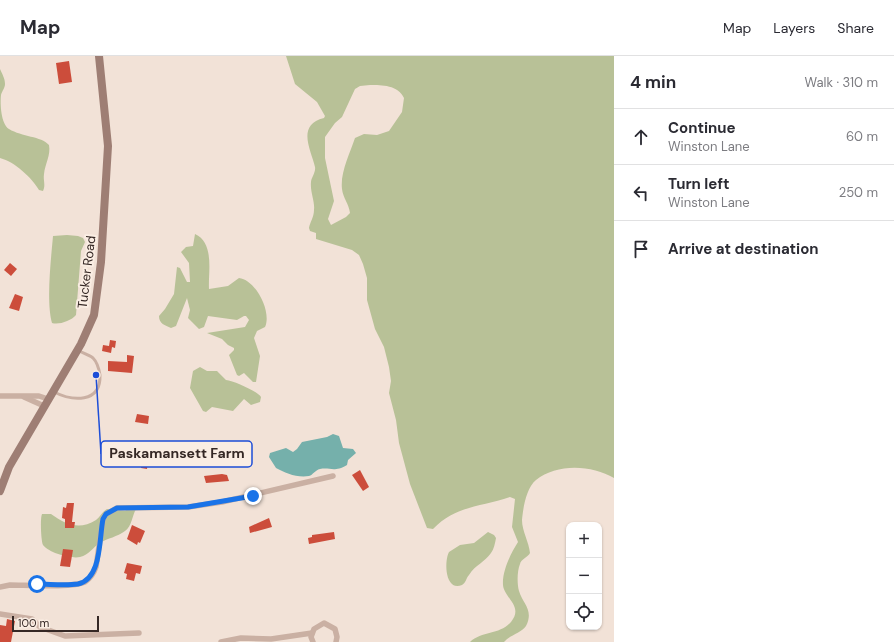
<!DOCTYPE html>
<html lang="en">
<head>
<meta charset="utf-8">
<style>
	:root { --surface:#fff; --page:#f2f2f3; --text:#2b2b33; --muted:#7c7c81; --line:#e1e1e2 }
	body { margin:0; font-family:"DM Sans",sans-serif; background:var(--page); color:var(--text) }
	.controls { position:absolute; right:12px; bottom:12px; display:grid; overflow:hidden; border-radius:8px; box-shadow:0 1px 3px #0004 }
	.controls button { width:36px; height:36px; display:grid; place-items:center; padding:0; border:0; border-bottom:1px solid var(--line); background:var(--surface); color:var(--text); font:20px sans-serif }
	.scale { position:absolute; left:12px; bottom:10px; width:87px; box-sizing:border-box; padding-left:4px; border:2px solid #352825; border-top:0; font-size:11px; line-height:14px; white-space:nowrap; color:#352825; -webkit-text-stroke:3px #faede3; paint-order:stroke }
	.stop { position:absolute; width:12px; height:12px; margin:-9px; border:3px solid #1a73e8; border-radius:50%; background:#fff }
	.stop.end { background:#1a73e8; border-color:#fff; box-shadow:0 1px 4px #0008 }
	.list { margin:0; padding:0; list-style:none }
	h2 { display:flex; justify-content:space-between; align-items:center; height:52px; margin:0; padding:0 16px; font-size:17px }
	h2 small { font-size:13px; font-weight:400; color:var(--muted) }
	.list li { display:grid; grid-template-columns:26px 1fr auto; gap:12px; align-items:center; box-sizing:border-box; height:56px; padding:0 16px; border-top:1px solid var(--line) }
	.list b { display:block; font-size:15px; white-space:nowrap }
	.list p { margin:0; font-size:13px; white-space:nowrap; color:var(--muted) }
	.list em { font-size:13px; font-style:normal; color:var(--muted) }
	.icon { flex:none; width:22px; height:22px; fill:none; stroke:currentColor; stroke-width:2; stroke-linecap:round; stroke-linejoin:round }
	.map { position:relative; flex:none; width:614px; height:586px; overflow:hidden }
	header { display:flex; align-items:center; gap:24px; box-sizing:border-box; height:56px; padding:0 20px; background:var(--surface); border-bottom:1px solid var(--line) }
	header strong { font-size:19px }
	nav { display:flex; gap:22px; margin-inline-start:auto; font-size:14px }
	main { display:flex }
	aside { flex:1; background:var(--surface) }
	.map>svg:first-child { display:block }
</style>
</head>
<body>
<header>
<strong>Map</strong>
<nav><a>Map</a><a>Layers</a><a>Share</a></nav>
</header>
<main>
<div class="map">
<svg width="614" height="586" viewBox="0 0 614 586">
	<rect width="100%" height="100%" fill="#f2e2d7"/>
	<g fill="#b8c197" fill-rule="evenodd">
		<path d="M286,0H614V422C592,409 557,407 536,424C526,432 523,453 522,464C522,475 529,486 530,497C528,501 521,503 520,508C517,515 517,528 519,535C523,548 534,554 526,570C521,577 510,579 504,586H470C482,575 500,579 511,566C524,550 504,542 503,529C502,515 511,497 518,486L512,471L515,443L510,441C482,451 456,449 433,473L427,472L410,428L399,387L396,364L389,337L391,325L389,311L384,291L375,273L367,244V222L363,208L359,199L352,194L316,183V177L310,175L309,172C310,166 314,161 314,154C315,145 310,136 311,126C311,122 316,116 315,111C311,94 296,69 324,62L325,60L317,46L295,28ZM370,29C382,29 398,29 404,42L402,56L389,75L377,79L364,78L355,82C350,97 340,117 342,133C343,142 349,148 350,157L346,161L331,169L328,163L334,145L325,102V81L335,67L342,61L355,33L360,30Z"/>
		<path d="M0,13C2,18 5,22 5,28C5,32 2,35 1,39C0,48 1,68 9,73C22,81 41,80 49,89C51,99 45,108 44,118C43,125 46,129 43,135L39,134C31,121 15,106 0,102Z"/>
		<path d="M195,178C215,187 208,217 209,233L228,230L239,222C256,224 272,256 265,271L257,275L254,282L260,300L256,326H253L244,317L239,320L237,319L229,299L234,294V292L228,289L222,283L207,277L245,271L249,264L246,260H244L237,264L208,260L204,271L199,273L188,262L190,254L187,242L176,270L171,272C165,269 159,268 159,260L165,253L174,238L177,211L180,212L187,226H190L189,207L181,196L186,191L193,190Z"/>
		<path d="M67,179L78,180L83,182L85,186L81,195L76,259C71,265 59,269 52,267C46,246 51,203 53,180Z"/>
		<path d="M200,311L207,315H217L226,324C234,325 257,335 261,341L260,346L251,349L244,343L233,355L212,351L206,356L203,355L190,332L193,315Z"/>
		<path d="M132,450L136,453C132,460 132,470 125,475C117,481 108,482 100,487C93,491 89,499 80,501C71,503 49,497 43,489C41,485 40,462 42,458H51C65,468 79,475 96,464C100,461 102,456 107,453L125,455Z"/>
		<path d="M488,476L494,479L496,482C495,487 494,493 491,497C485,506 475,509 469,519C466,522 466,527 462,529C445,536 444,505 449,496L460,489L474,487Z"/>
	</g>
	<path fill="#75b0ab" d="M333,378L339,380L343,392L353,393L356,397L348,404L347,409C333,417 331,411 320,413C315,414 313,419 309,420C297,422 285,417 276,412L269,401L270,397L286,392L293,396L297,393L302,386L327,381Z"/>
	<g fill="#cc4d3b">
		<path d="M69,5L72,26L59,28L56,7Z"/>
		<path d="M10,207L17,213L11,220L4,214Z"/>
		<path d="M15,238L23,241L19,255L9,252Z"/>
		<path d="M110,284L116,285L115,292L112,291L111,297L102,295L103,289L109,290Z"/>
		<path d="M127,299L134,300L132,317L108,315V305L127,306Z"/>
		<path d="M137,358L149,360L148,368L135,366Z"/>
		<path d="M139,389L146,390L145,398L152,399V405L148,404L147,413L141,412L142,400L132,405L129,401L139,395Z"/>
		<path d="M360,414L369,431L363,435L352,419Z"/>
		<path d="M222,418L227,419L229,425L206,427L204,420Z"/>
		<path d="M67,447H74L72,466H75L74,472H65V463L62,462L63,451L66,452Z"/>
		<path d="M269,462L272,471L250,477L249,471Z"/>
		<path d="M132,469L145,475L140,487L138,486L137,489L127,483Z"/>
		<path d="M334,476L335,483L309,488L308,482L312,481V479Z"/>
		<path d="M63,493L73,494L70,511L60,510Z"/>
		<path d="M127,507L142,510L140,518L136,517L134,525L126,523L127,518L124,517Z"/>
		<path d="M7,563L15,565L11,586H0V569L6,570Z"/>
	</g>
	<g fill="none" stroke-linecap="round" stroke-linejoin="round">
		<path stroke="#cab0a3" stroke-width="3" d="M54,336C72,345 101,348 100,319C99,313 97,306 93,302C89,299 83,297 79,295"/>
		<g stroke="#cab0a3" stroke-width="5.5">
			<path d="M0,340H39L48,343"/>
			<path d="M24,341L44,350"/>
			<path d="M0,531L10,529C26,529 72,532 85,526C91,522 94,517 96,511L103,463L106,458L117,452L188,451L222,446L333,420"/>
			<path d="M0,558L32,563L40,571L65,580L139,577"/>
			<path d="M221,586L241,582L271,583L312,577"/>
			<path d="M313,586L311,581L314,573L324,567L335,573L337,581L336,586"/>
		</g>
		<path stroke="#9e7e74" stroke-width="8" d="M0,435L9,411L81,288L94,259L101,206L108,90L99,0"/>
	</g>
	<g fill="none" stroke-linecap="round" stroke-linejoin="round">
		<path stroke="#1a73e8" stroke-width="5" d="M37,528C50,528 65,530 78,528C102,523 99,482 103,463L106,458L117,452L188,451L253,440"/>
	</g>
	<g text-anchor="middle" stroke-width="4" stroke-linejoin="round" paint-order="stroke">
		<g font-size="13" fill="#352825" stroke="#faede3">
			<text transform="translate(86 216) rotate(-83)" y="5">Tucker Road</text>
		</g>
	</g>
	<path fill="none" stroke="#1d4ed8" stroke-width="1.5" d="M96 319L101 398"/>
	<circle fill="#1d4ed8" stroke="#faede3" stroke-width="1.5" cx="96" cy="319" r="4"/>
	<rect fill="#faede3" stroke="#1d4ed8" stroke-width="1.5" x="101" y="385" width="151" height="26" rx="4"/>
	<g font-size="14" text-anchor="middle" font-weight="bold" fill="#352825">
		<text x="177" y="402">Paskamansett Farm</text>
	</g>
</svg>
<div class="controls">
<button>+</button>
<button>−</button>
<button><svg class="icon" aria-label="locate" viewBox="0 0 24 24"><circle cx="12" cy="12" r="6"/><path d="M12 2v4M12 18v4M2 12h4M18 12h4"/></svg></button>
</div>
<div class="scale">100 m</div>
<div class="stop" style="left:37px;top:528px"></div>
<div class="stop end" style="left:253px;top:440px"></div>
</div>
<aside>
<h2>4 min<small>Walk · 310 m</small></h2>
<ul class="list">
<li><svg class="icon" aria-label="ahead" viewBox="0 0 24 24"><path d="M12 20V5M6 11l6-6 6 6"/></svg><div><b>Continue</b><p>Winston Lane</p></div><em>60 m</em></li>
<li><svg class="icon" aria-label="left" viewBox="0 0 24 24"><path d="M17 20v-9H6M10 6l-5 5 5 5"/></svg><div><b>Turn left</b><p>Winston Lane</p></div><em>250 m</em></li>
<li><svg class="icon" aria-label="arrive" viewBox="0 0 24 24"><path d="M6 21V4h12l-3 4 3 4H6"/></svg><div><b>Arrive at destination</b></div></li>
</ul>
</aside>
</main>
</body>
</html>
